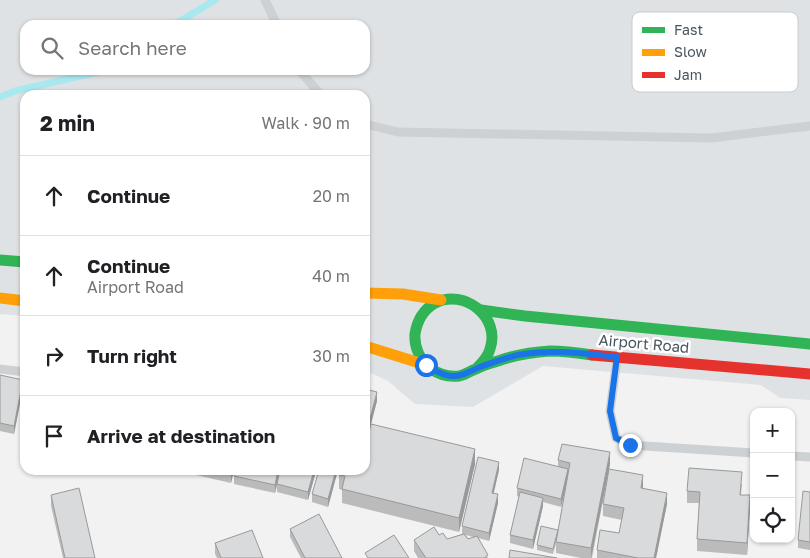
<!DOCTYPE html>
<html lang="en">
<head>
<meta charset="utf-8">
<style>
	:root { --surface:#fff; --page:#f2f2f2; --text:#202124; --muted:#757577; --line:#e0e0e0 }
	body { margin:0; font-family:"Golos Text",sans-serif; background:var(--page); color:var(--text) }
	.controls { position:absolute; right:15px; bottom:15px; display:grid; overflow:hidden; border-radius:10px; box-shadow:0 1px 4px #0004 }
	.controls button { width:45px; height:45px; display:grid; place-items:center; padding:0; border:0; border-bottom:1px solid var(--line); background:var(--surface); color:var(--text); font:25px sans-serif }
	.stop { position:absolute; width:15px; height:15px; margin:-11px; border:4px solid #1a73e8; border-radius:50%; background:#fff }
	.stop.end { background:#1a73e8; border-color:#fff; box-shadow:0 1px 5px #0008 }
	.list { margin:0; padding:0; list-style:none }
	h2 { display:flex; justify-content:space-between; align-items:center; height:65px; margin:0; padding:0 20px; font-size:21px }
	h2 small { font-size:16px; font-weight:400; color:var(--muted) }
	.list li { display:grid; grid-template-columns:32px 1fr auto; gap:15px; align-items:center; box-sizing:border-box; height:80px; padding:0 20px; border-top:1px solid var(--line) }
	.list b { display:block; font-size:19px; white-space:nowrap }
	.list p { margin:0; font-size:16px; white-space:nowrap; color:var(--muted) }
	.list em { font-size:16px; font-style:normal; color:var(--muted) }
	.icon { flex:none; width:28px; height:28px; fill:none; stroke:currentColor; stroke-width:2; stroke-linecap:round; stroke-linejoin:round }
	.map { position:relative; flex:none; width:810px; height:558px; overflow:hidden }
	.search { position:absolute; background:var(--surface); box-shadow:0 1px 4px #0004; left:20px; top:20px; width:350px; height:55px; display:flex; align-items:center; gap:12px; box-sizing:border-box; padding:0 18px; border-radius:15px; color:var(--muted); font-size:19px }
	.panel { position:absolute; background:var(--surface); box-shadow:0 1px 4px #0004; left:20px; top:90px; width:350px; height:385px; border-radius:15px }
	.map>svg:first-child { display:block }
</style>
</head>
<body>
<div class="map">
<svg width="810" height="558" viewBox="0 0 810 558">
	<rect width="100%" height="100%" fill="#f2f2f2"/>
	<path fill="#dfe2e4" fill-rule="evenodd" d="M0,0H810V400L780,398L761,385L543,366L473,407L415,404L388,381L365,370V95H25V316L0,314ZM25,25H365V70H25Z"/>
	<g fill="none" stroke-linecap="round" stroke-linejoin="round">
		<g stroke="#aae8f0" stroke-width="7">
			<path d="M174,25L215,0"/>
			<path d="M0,97L15,91L98,72L101,70"/>
		</g>
		<g stroke="#cdd1d3" stroke-width="9">
			<path d="M265,0L277,25"/>
			<path d="M299,70L321,95"/>
			<path d="M365,124L398,132L711,138L810,126"/>
			<path d="M617,359L610,411L616,438L630,445L754,453"/>
			<path d="M0,369L25,372"/>
			<path d="M791,456L810,457"/>
		</g>
		<g stroke="#30b455" stroke-width="11">
			<path d="M0,260L25,262"/>
			<path d="M481,310L525,316L810,344"/>
			<path d="M477,368C482,363 488,357 490,349C501,317 464,288 435,303C423,310 417,321 415,334C414,347 420,360 430,368C438,374 449,377 459,376C465,375 470,371 476,369C483,365 491,363 498,361C515,355 533,352 550,351C564,351 579,353 592,355"/>
		</g>
		<g stroke="#ff9f0a" stroke-width="11">
			<path d="M365,293L403,294L441,300"/>
			<path d="M0,298L25,301"/>
			<path d="M365,346L426,365"/>
		</g>
		<path stroke="#e5322d" stroke-width="11" d="M592,355L810,374"/>
	</g>
	<g fill="#bbbbbc" fill-rule="evenodd">
		<path d="M0,375L23,388L14,434L0,431Z"/>
		<path d="M365,389L377,401L366,442L475,464L459,532L342,503V490L339,489V475Z"/>
		<path d="M558,460L610,464L592,558H581L556,553V544L553,554L537,550V545L558,530L565,491L561,507L543,502V506L533,549L510,543V535L519,497L517,496V488L558,467Z"/>
		<path d="M196,470H234L231,483L196,475Z"/>
		<path d="M235,470H280L278,480L315,470V475L308,500L277,492V485L275,493L234,484V476Z"/>
		<path d="M338,470L328,507L312,502V494Z"/>
		<path d="M499,470L493,493L498,503L489,541L478,538L488,558H418L414,551V540L439,535L447,539L462,534V526ZM466,535L473,537L468,539Z"/>
		<path d="M742,484L741,495L750,507L747,555L697,551V539L699,503H687V491Z"/>
		<path d="M643,488L667,504L656,558H597V550L619,533L622,520L603,516V504Z"/>
		<path d="M810,492V550L798,548V540Z"/>
		<path d="M51,495L95,558H63L51,506Z"/>
		<path d="M290,529L342,558H301L290,537Z"/>
		<path d="M215,543L263,558H217L215,554Z"/>
	</g>
	<g fill="#989999">
		<path d="M23,380V388L14,434V426Z"/>
		<path d="M377,392V401L365,446V437Z"/>
		<path d="M475,449V464L459,532V518Z"/>
		<path d="M610,452V464L591,558V548Z"/>
		<path d="M499,462V470L492,501V493Z"/>
		<path d="M568,469V477L561,507V499Z"/>
		<path d="M232,470H234L231,483V475Z"/>
		<path d="M278,470H280L275,493V485Z"/>
		<path d="M314,470H315V475L308,500V492Z"/>
		<path d="M336,470H338L328,507V499Z"/>
		<path d="M643,475V487L641,499V488Z"/>
		<path d="M667,493V504L656,558H654Z"/>
		<path d="M498,494V503L489,541V533Z"/>
		<path d="M750,495V507L747,555V543Z"/>
		<path d="M543,498V506L533,549V540Z"/>
	</g>
	<g fill="#d9dadb" stroke="#989999">
		<path d="M0,375L23,380L14,426L0,423Z"/>
		<path d="M365,389L377,392L365,438Z"/>
		<path d="M371,424L475,449L459,518L342,489L345,476L339,475L340,470H365V442H367Z"/>
		<path d="M562,444L610,452L591,548L556,542L570,463L558,460Z"/>
		<path d="M478,457L499,462L492,493L498,494L489,533L462,526Z"/>
		<path d="M524,458L568,469L561,499L517,488Z"/>
		<path d="M689,468L742,472L740,495H750L747,543L697,539L700,492L687,491Z"/>
		<path d="M609,469L643,475L641,488L667,493L654,558H638L597,550L600,530L619,533L624,508L603,504Z"/>
		<path d="M208,470H232L231,475Z"/>
		<path d="M235,470H278L275,485L234,476Z"/>
		<path d="M280,470H314L308,492L277,484Z"/>
		<path d="M319,470H336L328,499L312,494Z"/>
		<path d="M79,488L95,558H65L51,495Z"/>
		<path d="M803,491L810,492V542L798,540Z"/>
		<path d="M520,492L543,498L533,540L510,535Z"/>
		<path d="M319,514L342,558H305L290,529Z"/>
		<path d="M541,526L558,530L553,549L537,545Z"/>
		<path d="M434,527L439,535L443,533L447,539L464,534L468,539L477,536L488,555L484,558H426L414,540Z"/>
		<path d="M252,530L263,558H221L215,543Z"/>
		<path d="M394,535L409,558H368L365,553Z"/>
		<path d="M510,550L557,558H509Z"/>
	</g>
	<g fill="none" stroke-linecap="round" stroke-linejoin="round">
		<path stroke="#1a73e8" stroke-width="6" d="M426,365C434,370 441,375 451,376C462,377 470,371 480,367C494,362 509,356 524,354C555,349 586,354 617,357L610,411L616,438L630,445"/>
	</g>
	<g text-anchor="middle" stroke-width="5" stroke-linejoin="round" paint-order="stroke">
		<g font-size="15" fill="#48565f" stroke="#fff">
			<text transform="translate(644 344) rotate(5)" y="5">Airport Road</text>
		</g>
	</g>
	<rect x="632" y="12" width="166" height="80" rx="8" fill="#fff" stroke="#c8cccf" stroke-width="1"/>
	<rect x="642" y="27" width="23" height="6" fill="#30b455"/>
	<rect x="642" y="49" width="23" height="7" fill="#ff9f0a"/>
	<rect x="642" y="72" width="23" height="6" fill="#e5322d"/>
	<g font-size="14" fill="#48565f">
		<text x="674" y="35">Fast</text>
		<text x="674" y="57">Slow</text>
		<text x="674" y="80">Jam</text>
	</g>
</svg>
<div class="controls">
<button>+</button>
<button>−</button>
<button><svg class="icon" aria-label="locate" viewBox="0 0 24 24"><circle cx="12" cy="12" r="6"/><path d="M12 2v4M12 18v4M2 12h4M18 12h4"/></svg></button>
</div>
<div class="stop" style="left:426px;top:365px"></div>
<div class="stop end" style="left:630px;top:445px"></div>
<div class="search"><svg class="icon" aria-label="search" viewBox="0 0 24 24"><circle cx="10" cy="10" r="6"/><path d="M15 15l6 6"/></svg>Search here</div>
<section class="panel">
<h2>2 min<small>Walk · 90 m</small></h2>
<ul class="list">
<li><svg class="icon" aria-label="ahead" viewBox="0 0 24 24"><path d="M12 20V5M6 11l6-6 6 6"/></svg><div><b>Continue</b></div><em>20 m</em></li>
<li><svg class="icon" aria-label="ahead" viewBox="0 0 24 24"><path d="M12 20V5M6 11l6-6 6 6"/></svg><div><b>Continue</b><p>Airport Road</p></div><em>40 m</em></li>
<li><svg class="icon" aria-label="right" viewBox="0 0 24 24"><path d="M7 20v-9h11M14 6l5 5-5 5"/></svg><div><b>Turn right</b></div><em>30 m</em></li>
<li><svg class="icon" aria-label="arrive" viewBox="0 0 24 24"><path d="M6 21V4h12l-3 4 3 4H6"/></svg><div><b>Arrive at destination</b></div></li>
</ul>
</section>
</div>
</body>
</html>
